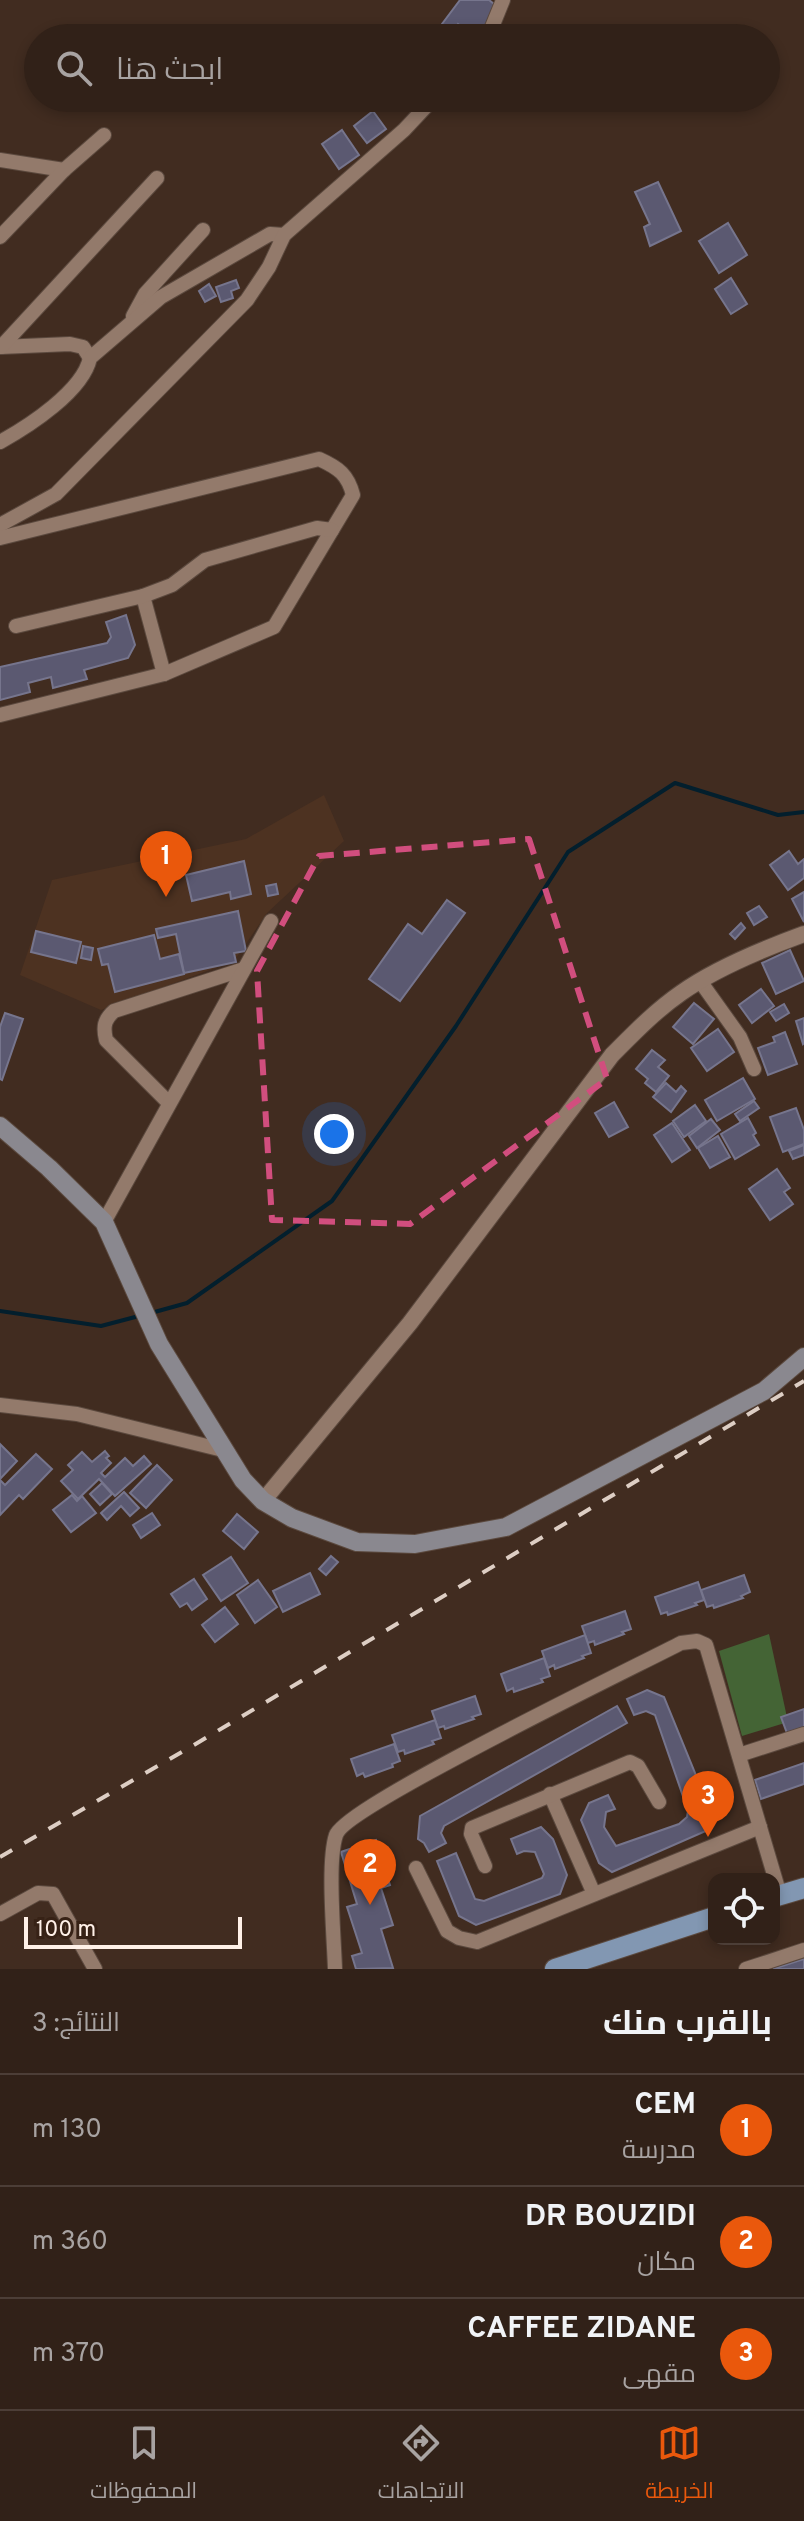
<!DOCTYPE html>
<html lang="ar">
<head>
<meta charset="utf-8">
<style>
	:root { --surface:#312118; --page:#3d2e25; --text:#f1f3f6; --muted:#a8a3a2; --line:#4c3e37; --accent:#ea580c }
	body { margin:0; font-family:Overpass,Cairo,sans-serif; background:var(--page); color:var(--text); direction:rtl }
	.controls { position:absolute; right:24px; bottom:24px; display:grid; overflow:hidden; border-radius:16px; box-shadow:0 4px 12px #0003 }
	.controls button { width:72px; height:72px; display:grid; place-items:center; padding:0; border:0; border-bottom:2px solid var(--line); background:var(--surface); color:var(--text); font:40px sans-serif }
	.scale { position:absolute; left:24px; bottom:20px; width:218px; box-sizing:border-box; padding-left:8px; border:4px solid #fff1e8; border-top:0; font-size:22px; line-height:28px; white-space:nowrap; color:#fff1e8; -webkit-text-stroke:6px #372216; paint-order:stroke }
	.you { position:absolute; left:334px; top:1134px; width:28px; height:28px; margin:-20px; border:6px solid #fff; border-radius:50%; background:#1a73e8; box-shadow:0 0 0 12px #1a73e833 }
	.badge { display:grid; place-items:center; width:52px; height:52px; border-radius:50%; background:var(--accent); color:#fff; font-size:26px; font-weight:700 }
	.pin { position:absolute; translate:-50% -66px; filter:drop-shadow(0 2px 4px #0008) }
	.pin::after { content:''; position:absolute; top:42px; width:28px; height:24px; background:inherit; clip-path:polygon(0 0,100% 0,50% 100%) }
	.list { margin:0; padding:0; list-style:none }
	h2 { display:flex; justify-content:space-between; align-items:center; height:104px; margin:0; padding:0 32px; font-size:34px }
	h2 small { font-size:26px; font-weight:400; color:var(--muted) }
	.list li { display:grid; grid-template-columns:52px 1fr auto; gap:24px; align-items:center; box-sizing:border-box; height:112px; padding:0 32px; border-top:2px solid var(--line) }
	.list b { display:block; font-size:30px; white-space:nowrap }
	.list p { margin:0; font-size:26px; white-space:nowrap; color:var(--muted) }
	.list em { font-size:26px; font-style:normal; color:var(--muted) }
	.icon { flex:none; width:44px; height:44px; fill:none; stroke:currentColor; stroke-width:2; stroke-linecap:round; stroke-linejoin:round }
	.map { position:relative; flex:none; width:804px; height:1969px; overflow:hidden; direction:ltr }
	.search { position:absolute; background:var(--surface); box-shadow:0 4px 12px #0003; left:24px; right:24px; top:24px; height:88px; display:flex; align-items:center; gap:20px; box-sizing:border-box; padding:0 28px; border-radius:44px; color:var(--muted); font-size:30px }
	.sheet { height:440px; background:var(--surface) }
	nav { display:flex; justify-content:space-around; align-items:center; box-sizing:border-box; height:112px; border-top:2px solid var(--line); background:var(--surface); font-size:22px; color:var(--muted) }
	nav a { display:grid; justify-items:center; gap:4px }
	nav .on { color:var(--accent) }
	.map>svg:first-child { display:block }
</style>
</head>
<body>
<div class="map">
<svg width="804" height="1969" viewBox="0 0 804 1969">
	<rect width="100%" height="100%" fill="#412c20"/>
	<path fill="#4d3221" d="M324,795L344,841L267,913L234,961L101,1010L20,975L52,880L246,839Z"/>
	<path fill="#446435" d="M769,1634L788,1722L742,1736L719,1651Z"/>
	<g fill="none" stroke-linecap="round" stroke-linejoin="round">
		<g stroke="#031f2d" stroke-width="4">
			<path d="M0,1311L101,1326L139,1316"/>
			<path d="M151,1313L187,1303L332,1201L456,1026L568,852L675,783L778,815L804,812"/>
		</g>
	</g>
	<g fill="#5b5971" stroke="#76758d" stroke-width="2">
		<path d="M460,0H489L499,8L477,38L458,24L453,32L442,24Z"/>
		<path d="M373,111L386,129L367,143L354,126Z"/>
		<path d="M342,130L359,155L339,169L322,144Z"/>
		<path d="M658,182L681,231L650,246L644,227L650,224L635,192Z"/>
		<path d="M728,223L747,255L719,273L699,241Z"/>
		<path d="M731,278L747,304L731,314L715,289Z"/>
		<path d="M236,280L239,288L231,291L233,298L221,302L216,287Z"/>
		<path d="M209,284L216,296L205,302L199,291Z"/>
		<path d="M126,615L135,645L128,658L84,670L87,679L53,688L51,677L28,683L30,692L0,700V667L107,643L111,637L106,622Z"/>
		<path d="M789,851L798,864L804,859V878L788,890L770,865Z"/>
		<path d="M244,861L251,894L231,899L230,892L192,901L186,875Z"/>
		<path d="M276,884L278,894L268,896L266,886Z"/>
		<path d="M804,892V922L792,899Z"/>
		<path d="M447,900L465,913L400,1001L369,979L408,924L422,934Z"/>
		<path d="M759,906L767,917L754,925L747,913Z"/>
		<path d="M238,911L246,951L234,953L236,962L184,973L176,934L158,938L156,929Z"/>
		<path d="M741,923L745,928L735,939L730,934Z"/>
		<path d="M36,931L81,942L76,963L31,952Z"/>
		<path d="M154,935L160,959L179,954L184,974L115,992L108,964L102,965L98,949Z"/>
		<path d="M83,946L93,948L91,960L81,958Z"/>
		<path d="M790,950L804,981L776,994L762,963Z"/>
		<path d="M761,989L774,1006L752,1023L739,1005Z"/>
		<path d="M694,1003L714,1019L693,1044L673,1027Z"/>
		<path d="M784,1004L789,1013L776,1021L770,1012Z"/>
		<path d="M5,1013L23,1019L2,1080L0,1079V1027Z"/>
		<path d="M804,1018V1043L803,1044L796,1021Z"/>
		<path d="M718,1029L734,1052L707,1071L691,1048Z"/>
		<path d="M785,1032L797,1064L768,1075L758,1048L775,1042L773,1037Z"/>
		<path d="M652,1050L665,1060L658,1067L669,1076L656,1092L645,1083L648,1079L636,1069Z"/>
		<path d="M743,1078L755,1099L717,1121L705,1100Z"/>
		<path d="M666,1083L676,1092L681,1086L686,1091L671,1112L653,1097Z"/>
		<path d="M754,1101L759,1108L740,1121L735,1114Z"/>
		<path d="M614,1102L628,1127L609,1137L595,1113Z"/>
		<path d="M695,1105L706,1121L684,1137L673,1121Z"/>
		<path d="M796,1108L804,1130V1144L783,1152L770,1117Z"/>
		<path d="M748,1118L756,1133L753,1135L759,1145L735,1159L721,1134Z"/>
		<path d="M711,1119L720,1130L697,1148L689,1136Z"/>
		<path d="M672,1123L690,1150L672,1162L654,1135Z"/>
		<path d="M718,1136L730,1157L710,1168L698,1148Z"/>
		<path d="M804,1145V1155L793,1159L789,1151Z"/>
		<path d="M777,1169L790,1188L784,1192L793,1204L770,1220L749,1189Z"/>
		<path d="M0,1444L17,1461L0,1479Z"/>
		<path d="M105,1451L109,1456L106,1458L111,1463L101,1473L105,1477L125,1458L133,1466L144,1456L151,1464L115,1496L99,1479L78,1499L61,1481L73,1470L68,1465L82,1452L92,1462Z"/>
		<path d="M36,1454L52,1469L23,1499L19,1495L0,1515V1480L5,1485Z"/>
		<path d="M157,1465L172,1480L146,1508L130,1493Z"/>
		<path d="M102,1483L112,1494L100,1505L90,1494Z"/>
		<path d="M124,1492L139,1508L130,1516L121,1506L107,1520L101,1513Z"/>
		<path d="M72,1495L77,1501L82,1496L96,1513L71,1532L53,1510Z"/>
		<path d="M152,1513L160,1525L141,1538L133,1525Z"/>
		<path d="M237,1514L258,1532L244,1549L223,1531Z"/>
		<path d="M331,1556L338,1562L326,1575L319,1569Z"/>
		<path d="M231,1557L248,1583L221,1601L203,1575Z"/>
		<path d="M310,1573L320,1594L283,1612L273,1591Z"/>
		<path d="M744,1575L750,1592L741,1596L743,1598L714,1608L713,1605L707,1607L701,1590Z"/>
		<path d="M194,1579L207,1599L192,1610L187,1603L180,1607L171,1594Z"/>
		<path d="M258,1580L277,1607L255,1623L237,1595Z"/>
		<path d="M698,1582L704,1600L695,1603L697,1605L668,1615L667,1612L661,1614L655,1597Z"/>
		<path d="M225,1607L238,1624L215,1642L202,1625Z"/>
		<path d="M625,1611L631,1629L622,1632L624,1634L595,1645L594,1641L588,1643L582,1626Z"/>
		<path d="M585,1635L591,1653L582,1656L584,1658L555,1669L554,1665L548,1668L542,1651Z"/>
		<path d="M544,1658L550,1676L541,1679L543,1682L514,1692L513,1688L507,1691L501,1674Z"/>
		<path d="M647,1690L664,1697L713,1817L708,1830L612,1872L599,1863L581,1820L589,1803L608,1795L615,1809L606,1812L604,1827L616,1846L679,1824L687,1817L688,1811L655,1715L646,1711L634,1715L627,1699Z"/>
		<path d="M475,1696L481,1714L472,1717L474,1719L445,1729L444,1726L438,1728L432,1711Z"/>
		<path d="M617,1706L627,1723L444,1826L441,1833L446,1843L429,1852L424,1843L418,1839L420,1816Z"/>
		<path d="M804,1709V1729L788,1736L781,1717Z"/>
		<path d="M435,1720L441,1738L432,1741L434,1744L405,1754L404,1750L398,1752L392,1735Z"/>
		<path d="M394,1744L400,1761L392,1764L393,1767L365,1777L363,1773L357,1776L351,1759Z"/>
		<path d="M804,1763V1784L761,1799L755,1780Z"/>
		<path d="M541,1827L553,1839L567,1875L560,1894L476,1925L459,1916L437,1861L456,1853L475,1899L484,1901L542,1878L544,1874L535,1852L524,1851L517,1854L511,1839Z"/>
		<path d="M376,1840L390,1885L381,1888L393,1925L381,1929L393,1968L356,1969L352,1956L362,1953L347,1907L357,1904L341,1852Z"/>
		<path d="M804,1959V1969H773Z"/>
	</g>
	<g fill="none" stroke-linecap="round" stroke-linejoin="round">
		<g stroke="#5b493e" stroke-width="16">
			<g id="minor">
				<path d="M485,38L492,27L503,0"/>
				<path d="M0,160L64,170"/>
				<path d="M0,237L64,170L104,135"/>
				<path d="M133,316L145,294L203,230"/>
				<path d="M0,347L70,344L83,347L90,358"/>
				<path d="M1,347L157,178"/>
				<path d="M0,442C29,426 83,391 90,358L161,297L270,234L284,235"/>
				<path d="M0,525L56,494L247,300L269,267L284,235L404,130L434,98"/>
				<path d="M0,538L319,459C339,468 348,475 353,495L274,627L164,674L0,715"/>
				<path d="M143,596L164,674"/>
				<path d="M16,626L143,596L172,585L205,560L317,528L332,530"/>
				<path d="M700,981L740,1037L754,1069"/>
				<path d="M169,1103L106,1040C103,1027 104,1020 114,1011L244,969"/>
				<path d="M104,1222L271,921"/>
				<path d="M0,1405L77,1414L223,1450"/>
				<path d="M739,1755L804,1734"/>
				<path d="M550,1794L594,1894"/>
				<path d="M485,1866L471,1834L472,1828L630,1762L638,1766L659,1802"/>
				<path d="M416,1868L447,1931L459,1938L477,1942L760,1827"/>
				<path d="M0,1914L38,1893L53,1894L95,1969"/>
				<path d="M335,1969C334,1937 327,1862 336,1835C346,1806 635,1667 681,1643L697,1641L706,1645L780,1895"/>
				<path d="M746,1969L804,1950"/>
			</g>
		</g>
		<g stroke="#5b493e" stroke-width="18">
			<path id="tertiary" d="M263,1501L410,1323L612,1055C634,1033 655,1011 681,993C716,968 763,949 804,934"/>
		</g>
		<g stroke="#5b493e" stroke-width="20">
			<path id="secondary" d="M0,1126L49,1168L104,1222L159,1344L243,1480L263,1501L292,1518L357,1542L415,1544L506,1527L764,1391L804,1357"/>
		</g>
		<g stroke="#5b493e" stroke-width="22">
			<g id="primary">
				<path d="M774,1897L804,1888"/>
				<path d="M555,1969L714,1917"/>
			</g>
		</g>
		<use href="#minor" stroke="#937a6b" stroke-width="14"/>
		<use href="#tertiary" stroke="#937a6b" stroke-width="16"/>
		<use href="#secondary" stroke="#8a888f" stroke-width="18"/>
		<use href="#primary" stroke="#8297b2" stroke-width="20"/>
		<path stroke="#ddcec4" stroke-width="4" stroke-dasharray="14 14" stroke-linecap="butt" d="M0,1857L199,1742L804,1381"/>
	</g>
	<path fill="none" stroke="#d14e7e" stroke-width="6" stroke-dasharray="16 10" stroke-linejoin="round" d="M529,839L607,1079L410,1224L272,1220L257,971L319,856Z"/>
</svg>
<div class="controls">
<button><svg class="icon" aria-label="locate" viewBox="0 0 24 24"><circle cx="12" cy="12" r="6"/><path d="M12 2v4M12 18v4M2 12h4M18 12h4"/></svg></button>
</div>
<div class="scale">100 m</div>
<div class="you"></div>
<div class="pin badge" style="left:166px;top:897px">1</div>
<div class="pin badge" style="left:370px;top:1905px">2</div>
<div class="pin badge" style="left:708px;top:1837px">3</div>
<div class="search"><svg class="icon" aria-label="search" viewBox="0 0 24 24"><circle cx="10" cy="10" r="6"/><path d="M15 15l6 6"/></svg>ابحث هنا</div>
</div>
<section class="sheet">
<h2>بالقرب منك<small>النتائج: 3</small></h2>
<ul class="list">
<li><span class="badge">1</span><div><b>CEM</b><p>مدرسة</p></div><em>130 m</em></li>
<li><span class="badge">2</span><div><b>DR BOUZIDI</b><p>مكان</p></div><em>360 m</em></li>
<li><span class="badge">3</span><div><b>CAFFEE ZIDANE</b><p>مقهى</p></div><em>370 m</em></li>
</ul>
</section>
<nav>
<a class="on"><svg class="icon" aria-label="map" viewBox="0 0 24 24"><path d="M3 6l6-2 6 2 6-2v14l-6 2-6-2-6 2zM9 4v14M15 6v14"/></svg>الخريطة</a>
<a><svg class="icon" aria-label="directions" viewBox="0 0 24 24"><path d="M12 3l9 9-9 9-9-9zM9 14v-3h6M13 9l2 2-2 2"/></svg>الاتجاهات</a>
<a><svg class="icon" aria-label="saved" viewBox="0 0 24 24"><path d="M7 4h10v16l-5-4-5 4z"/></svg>المحفوظات</a>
</nav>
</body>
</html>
